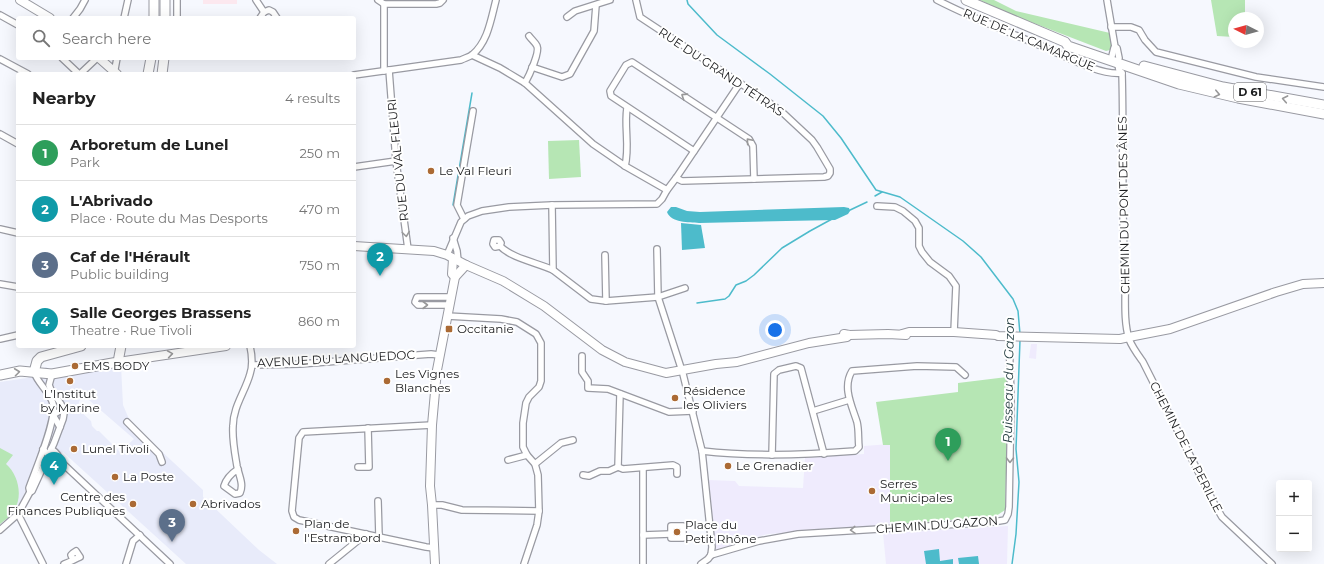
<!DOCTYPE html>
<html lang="en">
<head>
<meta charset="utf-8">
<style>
	:root { --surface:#fff; --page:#f6f6f6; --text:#222; --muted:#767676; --line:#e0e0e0; --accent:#ab6a34 }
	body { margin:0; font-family:Montserrat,sans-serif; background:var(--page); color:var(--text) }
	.controls { position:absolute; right:12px; bottom:12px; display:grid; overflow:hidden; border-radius:4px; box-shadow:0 4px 16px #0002 }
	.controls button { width:36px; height:36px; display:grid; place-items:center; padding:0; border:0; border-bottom:1px solid var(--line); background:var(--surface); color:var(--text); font:20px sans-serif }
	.compass { position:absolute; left:1228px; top:12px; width:36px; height:36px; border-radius:50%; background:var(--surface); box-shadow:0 4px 16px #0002; rotate:276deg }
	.you { position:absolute; left:775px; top:330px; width:14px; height:14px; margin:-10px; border:3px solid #fff; border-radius:50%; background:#1a73e8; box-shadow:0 0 0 6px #1a73e833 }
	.badge { display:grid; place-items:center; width:26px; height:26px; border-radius:50%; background:var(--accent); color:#fff; font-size:13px; font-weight:700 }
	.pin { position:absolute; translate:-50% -33px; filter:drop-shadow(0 1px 2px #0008) }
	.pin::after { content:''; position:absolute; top:21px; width:14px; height:12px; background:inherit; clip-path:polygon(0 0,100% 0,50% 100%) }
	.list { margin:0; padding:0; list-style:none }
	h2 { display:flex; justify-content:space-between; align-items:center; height:52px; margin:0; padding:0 16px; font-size:17px }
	h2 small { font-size:13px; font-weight:400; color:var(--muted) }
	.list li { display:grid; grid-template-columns:26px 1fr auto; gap:12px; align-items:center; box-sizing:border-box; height:56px; padding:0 16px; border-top:1px solid var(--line) }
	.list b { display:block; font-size:15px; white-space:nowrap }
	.list p { margin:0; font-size:13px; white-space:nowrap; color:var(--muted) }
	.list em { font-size:13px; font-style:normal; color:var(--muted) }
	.icon { flex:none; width:22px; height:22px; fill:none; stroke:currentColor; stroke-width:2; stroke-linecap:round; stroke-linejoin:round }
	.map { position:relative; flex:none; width:1324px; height:564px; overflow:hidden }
	.search { position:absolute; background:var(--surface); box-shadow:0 4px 16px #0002; left:16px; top:16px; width:340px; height:44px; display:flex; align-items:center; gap:10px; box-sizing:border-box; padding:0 14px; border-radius:4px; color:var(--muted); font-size:15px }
	.panel { position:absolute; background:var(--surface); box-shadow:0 4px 16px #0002; left:16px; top:72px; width:340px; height:276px; border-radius:4px }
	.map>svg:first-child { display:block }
</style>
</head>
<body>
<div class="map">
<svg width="1324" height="564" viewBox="0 0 1324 564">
	<rect width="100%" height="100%" fill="#f6f8fe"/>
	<path fill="#e8ebfa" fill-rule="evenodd" d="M121,366L123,405L129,419L143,434L203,490V497L259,550L277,564H186L63,452L46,468L39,458L28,486L18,507L0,524V382L27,378L46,367L62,376ZM82,394L134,439L120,452L99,431H97L92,426L91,421L77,408Z"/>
	<g fill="#efebfd">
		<path d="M1031,344H1037L1036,359L1029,358Z"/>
		<path d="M890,444V525L768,534L752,538L719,551L715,549L708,480L735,481L739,486L803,488L805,458L864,454V446Z"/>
		<path d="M1008,526L1007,564H886L883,533Z"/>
	</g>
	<rect fill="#fce8ef" x="203" y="0" width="34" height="4"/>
	<g fill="#b6e6b4">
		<path d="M980,0H994L1016,11L1110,33L1112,46L1110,50L1106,51L1000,10Z"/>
		<path d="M1211,0H1245V18H1234V37L1217,36Z"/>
		<path d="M579,140L581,177L549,179L548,141Z"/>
		<path d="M1007,377V391L1006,393L1007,436L1005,510L996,516L890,525V445H883L876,402L958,392V383Z"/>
		<path d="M0,448L13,455L6,464C19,475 24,499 12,513C9,517 4,521 0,524Z"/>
	</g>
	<g fill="#4dbbcb">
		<path d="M671,207H676L687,211L700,212L844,207L849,208L850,211L848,214L835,220L699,223C689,222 671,223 667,212Z"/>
		<path d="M681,223L701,225L705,248L682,250Z"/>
		<path d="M939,549L940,561L953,559V564H926L924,551Z"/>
		<path d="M978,556L979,564H959L958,558Z"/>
	</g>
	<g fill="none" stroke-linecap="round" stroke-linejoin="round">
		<g stroke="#4dbbcb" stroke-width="1.5">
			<path d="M687,0L688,4L717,35L770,74L823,116L841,138L876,190L900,197L963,241L981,257L1013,299L1018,311L1020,334"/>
			<path d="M875,196L882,192"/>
			<path d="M453,205L472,93"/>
			<path d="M848,211L867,202"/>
			<path d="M697,303L725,299L729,296L736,285L746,281L754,275L782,248L810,231L832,219"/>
			<path d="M1012,564L1016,534L1019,482L1016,449L1020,340"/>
		</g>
		<g stroke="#999aa2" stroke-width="8">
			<g id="street">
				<path d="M256,0L264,12"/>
				<path d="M378,0L384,4"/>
				<path d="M636,0L640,17L767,101L782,112L812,140L817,147L830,169V173L828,176L824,177L682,181L676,178"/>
				<path d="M937,0C972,18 1008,32 1044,47C1065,56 1100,76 1122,73"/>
				<path d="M1107,0L1115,47L1117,48L1119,58"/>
				<path d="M0,15L18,25"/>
				<path d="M567,17L575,11L610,0"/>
				<path d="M73,18L80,9L85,0"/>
				<path d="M124,18L128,0"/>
				<path d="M177,18V0"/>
				<path d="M260,18L264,12L269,10L273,12L277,18"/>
				<path d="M1111,27H1131L1139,30L1145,40L1156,52L1256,77L1324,87"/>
				<path d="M472,55L500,68L525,83L593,144L625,166L667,190"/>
				<path d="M1112,56L1114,48L1115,47"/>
				<path d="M62,58L79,74"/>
				<path d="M0,59L28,74"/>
				<path d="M1118,64L1119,70L1122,73C1124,141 1121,208 1125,275C1126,296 1123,319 1129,339C1132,347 1138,355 1143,362L1215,505L1222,517L1272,564"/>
				<path d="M532,67L562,77L570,74L594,31L596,5"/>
				<path d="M389,70L396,161L408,249"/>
				<path d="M113,71L115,69L117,58"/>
				<path d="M384,71V4H436L440,3L443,0"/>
				<path d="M80,74L97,58"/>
				<path d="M354,75L461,60C465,58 469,57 472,55C488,42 491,19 496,0"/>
				<path d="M525,83C529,76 540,52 537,46C535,42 531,39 529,36"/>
				<path d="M0,134L18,144"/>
				<path d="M694,151L611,96L610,91L626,65L632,62L749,139L753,146L754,179"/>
				<path d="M625,166C630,147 624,127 627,108"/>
				<path d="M354,167L396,161"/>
				<path d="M552,205L553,270L591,299L606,301L658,297L685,288"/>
				<path d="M877,206L895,207L903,211L915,221L919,228V246L922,252L930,262L949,276L956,286L954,332"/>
				<path d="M464,219L457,205L473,111"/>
				<path d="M0,229L18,233"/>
				<path d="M453,238L457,251L458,261"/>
				<path d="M500,246L501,243L499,240H494L493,244L495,247L500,246C511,258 538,263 553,270"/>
				<path d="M657,249L658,297L683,374L702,451L712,547L711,555"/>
				<path d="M447,255L461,222L468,216L482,211L509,207L552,205L657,204L662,199L667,190L676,178L740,83"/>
				<path d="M605,255L606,301"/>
				<path d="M0,284L18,287"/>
				<path d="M449,305H418L415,302L417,297H451"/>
				<path d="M447,316L501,319L517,322L536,334L541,343V381L539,387L529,397L526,403L523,423V447L527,455L535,464L538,475L539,511L537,525L524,564"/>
				<path d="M0,339L18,335"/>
				<path d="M582,356V372L588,381V388L608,389L669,412L693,411"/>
				<path d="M252,365L300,364L431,354L439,355"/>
				<path d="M620,394L618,467L623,469L673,465L677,467V474"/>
				<path d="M813,411L849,400"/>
				<path d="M127,422L159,454L162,462"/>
				<path d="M432,425L303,432L299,438L292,511L294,517L299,520L426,547L434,548"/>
				<path d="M60,427L53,415L63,409"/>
				<path d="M43,449C47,454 53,461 60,461L170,564"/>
				<path d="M51,449C56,452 59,455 60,461"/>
				<path d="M702,451C753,457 805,455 855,451L859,447C858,439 859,430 857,422C852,406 842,387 852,371L917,366L956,367L965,375"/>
				<path d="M772,455L774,374L779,370L796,366L801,368L824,454"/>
				<path d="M508,460L527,455"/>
				<path d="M535,464L561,443L573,440"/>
				<path d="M358,467H369L368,428"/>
				<path d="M643,468V564"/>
				<path d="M238,469C232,473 226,479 224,486L235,494L240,493C244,484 239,476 237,466C235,454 232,439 233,426C233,407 245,392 250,374C253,365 252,355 250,346"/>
				<path d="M583,475L589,476L600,471H609L618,467"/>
				<path d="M30,492L29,488C35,471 57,420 53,404C50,392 38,384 34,372"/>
				<path d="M378,501L379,536"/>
				<path d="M432,505H442L462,510L539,511"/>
				<path d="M18,514L43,564"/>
				<rect x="671" y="526" width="12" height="12"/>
				<path d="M0,530L18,514L30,492L32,491L54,443L63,419L64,413L61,404L51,390L49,385L52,374"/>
				<path d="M643,535L671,534"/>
				<path d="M711,555L759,541L798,534L993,522L1005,520L1008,514L1009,507L1011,398L1009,337"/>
				<path d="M64,564C70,562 75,559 80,557L76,551L73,553L71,555L73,560"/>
				<path d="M126,564L133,541L140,535"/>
				<path d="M329,564L366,534"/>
				<path d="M701,564L708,559L711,555"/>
			</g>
		</g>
		<g stroke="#999aa2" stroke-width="10">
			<g id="secondary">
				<path d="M20,0L50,18"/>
				<path d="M99,58L117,74"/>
				<path d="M354,246L434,251L447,255L466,265L503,281L544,306L602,350L625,362L666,373L716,364L737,362L809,343L847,337L849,335"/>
				<path d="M453,259L452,274L455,277"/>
				<path d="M844,334L849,335L888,334L906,335"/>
				<path d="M902,334L909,332H954L996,335L998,336L1120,339L1129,337L1170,329L1276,292L1303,284L1324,283"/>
				<path d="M118,362L226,346"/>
				<path d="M435,564L432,505L430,486L432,425L437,370L455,277L466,265"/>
			</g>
		</g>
		<g stroke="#999aa2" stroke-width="11">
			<g id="primary">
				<path d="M966,0L1065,42L1068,46L1179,84L1238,98L1324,114"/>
				<path d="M154,18V0"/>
				<path d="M165,18V0"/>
				<path d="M1144,66L1223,87L1324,105"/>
				<path d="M148,74L151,58"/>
				<path d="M162,74L164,58"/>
				<path d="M34,372L37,361L41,357L81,346"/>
				<path d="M0,375L20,371L52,374L118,362L121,346"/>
			</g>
		</g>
		<use href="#street" stroke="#fff" stroke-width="5.5"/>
		<use href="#secondary" stroke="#fff" stroke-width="8"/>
		<use href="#primary" stroke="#fff" stroke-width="9"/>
	</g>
	<defs><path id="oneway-chevron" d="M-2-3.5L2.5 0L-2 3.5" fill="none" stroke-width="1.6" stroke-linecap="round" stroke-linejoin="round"/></defs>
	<g stroke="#989899">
		<use href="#oneway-chevron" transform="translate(1217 94) rotate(13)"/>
		<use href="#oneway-chevron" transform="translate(684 96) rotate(-147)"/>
		<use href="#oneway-chevron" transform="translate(1285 99) rotate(-169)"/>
		<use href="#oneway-chevron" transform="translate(749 141) rotate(-131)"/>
		<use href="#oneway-chevron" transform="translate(406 234) rotate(82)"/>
		<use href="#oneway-chevron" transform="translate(425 305)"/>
		<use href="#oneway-chevron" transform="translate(170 354) rotate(-9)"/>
		<use href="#oneway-chevron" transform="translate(17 372) rotate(-7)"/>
		<use href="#oneway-chevron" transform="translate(1010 460) rotate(91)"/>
		<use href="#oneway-chevron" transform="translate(853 530) rotate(177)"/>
	</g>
	<g fill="#ab6a34" stroke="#fff" stroke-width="1.5">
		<circle cx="431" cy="171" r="4"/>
		<rect x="445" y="325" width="8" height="8" rx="2"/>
		<circle cx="75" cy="366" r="4"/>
		<circle cx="70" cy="381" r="4"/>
		<circle cx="387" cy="381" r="4"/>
		<circle cx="675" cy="398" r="4"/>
		<circle cx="74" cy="449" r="4"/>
		<circle cx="728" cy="466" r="4"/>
		<circle cx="115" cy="477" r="4"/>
		<circle cx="872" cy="491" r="4"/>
		<circle cx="133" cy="504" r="4"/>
		<circle cx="193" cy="504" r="4"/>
		<circle cx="296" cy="531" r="4"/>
		<circle cx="677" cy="532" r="4"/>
	</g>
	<g text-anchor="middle" stroke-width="4" stroke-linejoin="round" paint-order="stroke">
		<rect fill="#fff" stroke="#5f5f61" stroke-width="1" x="1234" y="83" width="32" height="18" rx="3"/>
		<g font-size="11" font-weight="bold" fill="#1a1b1d">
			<text x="1250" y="96">D 61</text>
		</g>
		<g font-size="12" fill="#1a1b1d" stroke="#fff">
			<text transform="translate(1029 40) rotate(23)" y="4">RUE DE LA CAMARGUE</text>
			<text transform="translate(721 72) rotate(34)" y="4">RUE DU GRAND TÉTRAS</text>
			<text transform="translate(398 160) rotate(-96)" y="4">RUE DU VAL FLEURI</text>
			<text transform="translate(1124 205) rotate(-91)" y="4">CHEMIN DU PONT DES ÂNES</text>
			<text transform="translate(336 359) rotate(-3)" y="4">AVENUE DU LANGUEDOC</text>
			<text transform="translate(1186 447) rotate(63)" y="4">CHEMIN DE LA PERILLE</text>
			<text transform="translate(937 525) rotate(-4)" y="4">CHEMIN DU GAZON</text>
		</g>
		<g font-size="12" fill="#1a1b1d" stroke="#fff" text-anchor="start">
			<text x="439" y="175">Le Val Fleuri</text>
			<text x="457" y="333">Occitanie</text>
			<text x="83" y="370">EMS BODY</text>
			<text x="395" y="378">Les Vignes<tspan x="395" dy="14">Blanches</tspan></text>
			<text x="683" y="395">Résidence<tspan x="683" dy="14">les Oliviers</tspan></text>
			<text x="70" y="398" text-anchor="middle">L’Institut<tspan x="70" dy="14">by Marine</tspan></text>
			<text x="82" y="453">Lunel Tivoli</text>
			<text x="736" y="470">Le Grenadier</text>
			<text x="123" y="481">La Poste</text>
			<text x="880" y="488">Serres<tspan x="880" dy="14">Municipales</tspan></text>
			<text x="125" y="501" text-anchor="end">Centre des<tspan x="125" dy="14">Finances Publiques</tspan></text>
			<text x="201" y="508">Abrivados</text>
			<text x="304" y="528">Plan de<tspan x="304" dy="14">l'Estrambord</tspan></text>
			<text x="685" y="529">Place du<tspan x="685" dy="14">Petit Rhône</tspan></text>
		</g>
		<g font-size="13" font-style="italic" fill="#243d41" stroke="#fff">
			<text transform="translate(1008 380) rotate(-89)" y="5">Ruisseau du Gazon</text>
		</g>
	</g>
</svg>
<div class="controls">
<button>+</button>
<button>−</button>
</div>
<svg class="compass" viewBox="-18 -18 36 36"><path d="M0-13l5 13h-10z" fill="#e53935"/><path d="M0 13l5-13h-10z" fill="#767676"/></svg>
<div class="you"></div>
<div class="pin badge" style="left:948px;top:461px;background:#2e9e5b">1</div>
<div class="pin badge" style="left:380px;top:276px;background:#0f9aa8">2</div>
<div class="pin badge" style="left:172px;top:542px;background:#5c6f8a">3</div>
<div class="pin badge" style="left:54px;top:485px;background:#0f9aa8">4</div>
<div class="search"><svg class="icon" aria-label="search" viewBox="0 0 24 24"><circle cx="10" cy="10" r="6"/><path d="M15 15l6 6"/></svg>Search here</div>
<section class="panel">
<h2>Nearby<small>4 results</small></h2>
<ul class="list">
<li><span class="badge" style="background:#2e9e5b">1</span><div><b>Arboretum de Lunel</b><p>Park</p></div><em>250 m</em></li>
<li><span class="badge" style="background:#0f9aa8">2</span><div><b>L'Abrivado</b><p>Place · Route du Mas Desports</p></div><em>470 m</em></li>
<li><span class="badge" style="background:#5c6f8a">3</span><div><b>Caf de l'Hérault</b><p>Public building</p></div><em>750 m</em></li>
<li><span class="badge" style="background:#0f9aa8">4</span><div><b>Salle Georges Brassens</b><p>Theatre · Rue Tivoli</p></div><em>860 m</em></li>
</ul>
</section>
</div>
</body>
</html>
